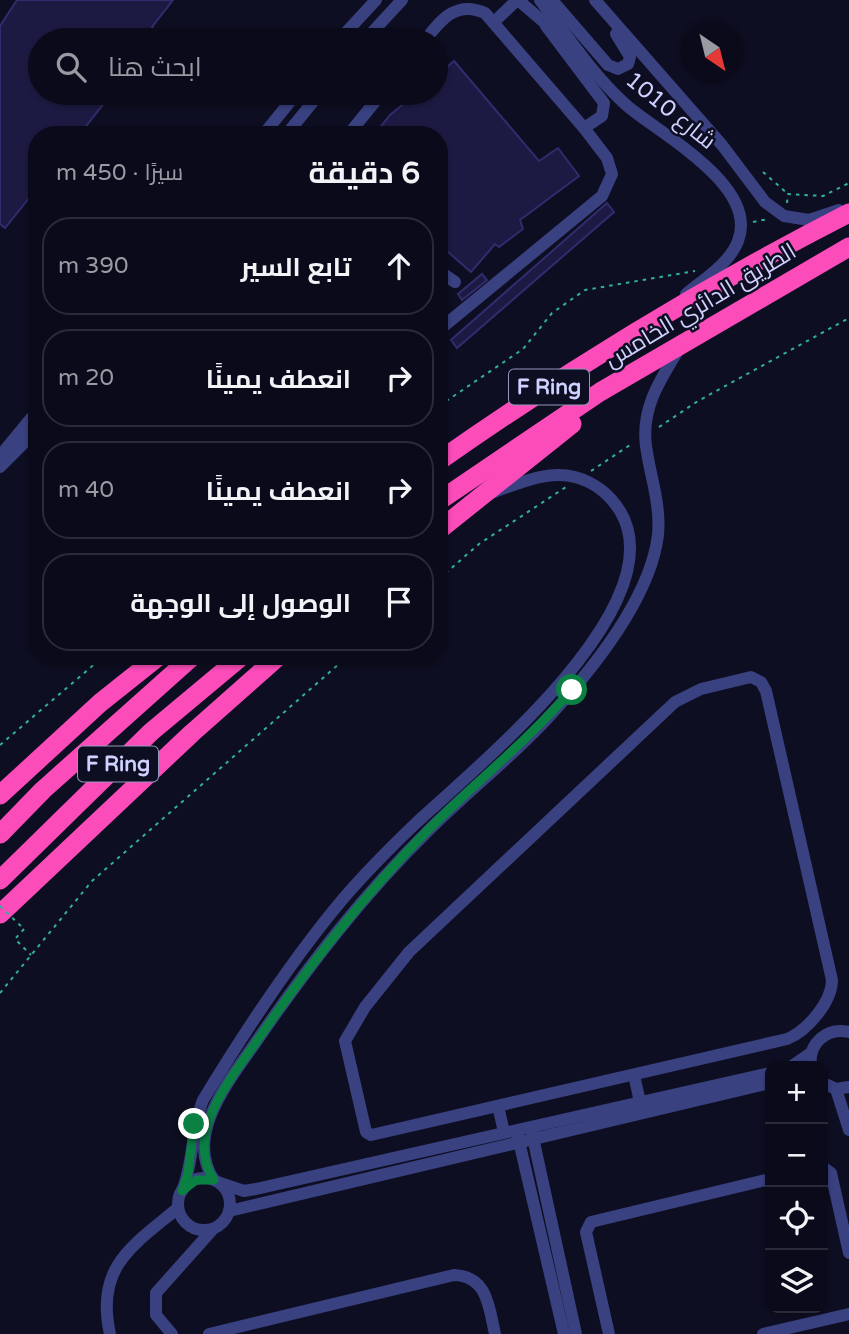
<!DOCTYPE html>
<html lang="ar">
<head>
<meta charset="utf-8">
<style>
	:root { --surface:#0a0a1a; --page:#131323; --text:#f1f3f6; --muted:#999aa2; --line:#2a2b39 }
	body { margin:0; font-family:"Varela Round",Cairo,sans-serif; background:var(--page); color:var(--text); direction:rtl }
	.controls { position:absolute; right:21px; bottom:21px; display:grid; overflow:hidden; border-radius:14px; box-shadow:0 2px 5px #0004 }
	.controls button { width:63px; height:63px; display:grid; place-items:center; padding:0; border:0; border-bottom:2px solid var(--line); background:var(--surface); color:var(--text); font:35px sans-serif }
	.compass { position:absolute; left:681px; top:21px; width:63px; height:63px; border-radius:50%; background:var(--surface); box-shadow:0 2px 5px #0004; rotate:145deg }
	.stop { position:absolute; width:21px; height:21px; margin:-16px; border:5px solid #0b8043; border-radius:50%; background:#fff }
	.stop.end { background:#0b8043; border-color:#fff; box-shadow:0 2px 7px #0008 }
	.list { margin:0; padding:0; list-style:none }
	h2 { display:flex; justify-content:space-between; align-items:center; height:91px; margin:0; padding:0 28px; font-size:30px }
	h2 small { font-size:23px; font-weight:400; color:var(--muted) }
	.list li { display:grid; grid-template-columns:46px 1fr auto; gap:21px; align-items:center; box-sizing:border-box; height:98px; margin:0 14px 14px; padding:0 14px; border:2px solid var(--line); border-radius:28px }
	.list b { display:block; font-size:26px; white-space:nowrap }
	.list em { font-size:23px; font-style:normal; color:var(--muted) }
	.icon { flex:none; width:38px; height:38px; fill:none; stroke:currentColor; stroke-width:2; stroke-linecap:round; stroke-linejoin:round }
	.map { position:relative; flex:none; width:849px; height:1334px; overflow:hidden; direction:ltr }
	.search { position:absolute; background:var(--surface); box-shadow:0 2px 5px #0004; left:28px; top:28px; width:420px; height:77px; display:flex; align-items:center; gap:18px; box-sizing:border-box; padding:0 24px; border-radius:38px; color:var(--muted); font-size:26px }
	.panel { position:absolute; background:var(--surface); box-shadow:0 2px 5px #0004; left:28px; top:126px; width:420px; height:539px; border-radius:28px; direction:rtl }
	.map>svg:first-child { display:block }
</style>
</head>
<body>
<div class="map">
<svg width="849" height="1334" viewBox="0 0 849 1334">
	<rect width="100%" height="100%" fill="#0e0e22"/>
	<g fill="#1c1a42" stroke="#302c6e" stroke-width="2">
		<path d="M17,0H173L152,27L155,30L153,33L162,40H40V93H112L79,135H37V188L5,228L0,224V26Z"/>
		<path d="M454,61L539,161L558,148L579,176L520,220L523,229L499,247L495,244L471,272L439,244V135H374L390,115L417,93H436V77Z"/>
		<path d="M607,203L614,212L457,348L451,340Z"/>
		<path d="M482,274L487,280L462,300L458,294Z"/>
	</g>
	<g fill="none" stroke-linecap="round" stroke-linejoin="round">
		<g stroke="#30b197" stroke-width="2" stroke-dasharray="3.5 5" stroke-linecap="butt">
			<path d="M763,172L788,194"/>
			<path d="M787,203L788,194L823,196L849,183"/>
			<path d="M753,222L768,219"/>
			<path d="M439,406L523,349L552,313L585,290L695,271"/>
			<path d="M659,427L698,401L849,318"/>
			<path d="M591,471L633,443"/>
			<path d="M439,579L479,544L566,487"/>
			<path d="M0,745L104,656"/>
			<path d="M24,929L15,939L31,955"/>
			<path d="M0,993L92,881L348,656"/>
		</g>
		<g stroke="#394180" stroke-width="12">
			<path d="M518,0L552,29"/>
			<path d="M540,0C567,35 592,74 625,104C656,132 760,185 738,241C730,263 704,279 686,294"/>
			<path d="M552,0L608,65L618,69L628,64L630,57L616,34"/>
			<path d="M595,0L722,145L765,202L784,216L809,220L839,210"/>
			<path d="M494,22L517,0"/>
			<path d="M546,26L604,103L602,116L584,128"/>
			<path d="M339,40L376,0"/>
			<path d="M365,40L402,0"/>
			<path d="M425,40C441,20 456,0 485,13L584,128L607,158L612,174L602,196L439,330"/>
			<path d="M263,135L297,93"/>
			<path d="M286,135L320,93"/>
			<path d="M348,135L382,93"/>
			<path d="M439,271L455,282"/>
			<path d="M0,456L37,411"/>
			<path d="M0,467L37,430"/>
			<path d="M751,677L761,682L766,691L832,980C832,1002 807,1031 787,1039L393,1130L371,1135L366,1132L345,1041L365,1007L409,952L675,702L701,689Z"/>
			<path d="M792,1066L811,1053"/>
			<path d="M811,1066C808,1043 827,1027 849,1032"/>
			<path d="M634,1075L640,1102"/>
			<path d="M823,1083L836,1089L849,1087"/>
			<path d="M836,1089L849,1130"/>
			<path d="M498,1106L504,1132"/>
			<path d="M532,1133L576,1334"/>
			<path d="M518,1137L564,1334"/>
			<path d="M823,1167L831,1173L849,1253"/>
			<circle cx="204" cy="1204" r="26"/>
			<path d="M214,1180C183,1134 232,1077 258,1039C310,964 363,895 428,831C466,793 507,761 544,722C588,675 650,600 658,535C661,504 650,476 646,446C641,408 660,380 679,349"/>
			<path d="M220,1183L244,1191L256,1189L770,1073"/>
			<path d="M182,1191C194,1162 191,1130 203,1100C245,1031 290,962 342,900C365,873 390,848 415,824C476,767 677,605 620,511C610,495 594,482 575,477C547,470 520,483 494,492"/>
			<path d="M229,1211L770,1083"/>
			<path d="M110,1334C95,1267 132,1246 178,1208"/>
			<path d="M172,1334L156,1315V1293L213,1229"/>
			<path d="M209,1334L454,1275C488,1276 489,1308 495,1334"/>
			<path d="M609,1334L586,1232L591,1222L770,1179"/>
			<path d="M763,1334L849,1314"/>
		</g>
		<g stroke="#fc4cba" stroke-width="19">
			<path d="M439,461C570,369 706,286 849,213"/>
			<path d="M439,501L600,392L849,247"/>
			<path d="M439,530L572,424"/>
			<path d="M0,795L100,703L159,656"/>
			<path d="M0,834L43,790L193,656"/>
			<path d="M0,880L151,732L242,656"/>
			<path d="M0,914L192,733L279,656"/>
		</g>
		<path stroke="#30b197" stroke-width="2" stroke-dasharray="3.5 5" stroke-linecap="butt" d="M0,906L24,929"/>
	</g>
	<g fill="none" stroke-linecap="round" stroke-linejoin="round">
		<path stroke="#0b8043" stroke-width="9" d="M194,1124L188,1173L182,1191L196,1180H214C183,1133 233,1076 259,1038C310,964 364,895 427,831C475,783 527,741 572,690"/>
	</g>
	<g text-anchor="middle" stroke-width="5" stroke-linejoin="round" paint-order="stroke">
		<g fill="#0e0e22" stroke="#9596bc" stroke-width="2">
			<rect x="509" y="369.5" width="80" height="35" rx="5"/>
			<rect x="78" y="746.5" width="80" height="35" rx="5"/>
		</g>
		<g font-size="21" font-weight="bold" fill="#cfd1fe">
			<text x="549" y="394">F Ring</text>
			<text x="118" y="771">F Ring</text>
		</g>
		<g font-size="23" fill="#cfd1fe" stroke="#0e0e22">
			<text transform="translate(671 110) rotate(39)" y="8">شارع 1010</text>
			<text transform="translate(700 305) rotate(-31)" y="8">الطريق الدائري الخامس</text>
		</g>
	</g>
</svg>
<div class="controls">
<button>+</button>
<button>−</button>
<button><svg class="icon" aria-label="locate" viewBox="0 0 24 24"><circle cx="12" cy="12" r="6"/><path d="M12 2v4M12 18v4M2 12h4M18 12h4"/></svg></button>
<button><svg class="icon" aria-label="layers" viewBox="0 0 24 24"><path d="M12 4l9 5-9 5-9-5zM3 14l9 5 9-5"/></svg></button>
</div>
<svg class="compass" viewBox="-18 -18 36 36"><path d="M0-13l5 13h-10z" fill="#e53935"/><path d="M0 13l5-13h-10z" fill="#999aa2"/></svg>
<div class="stop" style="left:572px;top:690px"></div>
<div class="stop end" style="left:194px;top:1124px"></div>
<div class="search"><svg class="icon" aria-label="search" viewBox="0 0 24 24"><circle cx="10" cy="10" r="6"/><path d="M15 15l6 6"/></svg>ابحث هنا</div>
<section class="panel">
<h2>6 دقيقة<small>سيرًا · 450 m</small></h2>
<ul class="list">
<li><svg class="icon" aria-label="ahead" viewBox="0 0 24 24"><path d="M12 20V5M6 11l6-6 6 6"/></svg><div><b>تابع السير</b></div><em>390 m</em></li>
<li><svg class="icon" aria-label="right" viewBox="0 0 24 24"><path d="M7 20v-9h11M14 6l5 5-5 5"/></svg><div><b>انعطف يمينًا</b></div><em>20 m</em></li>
<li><svg class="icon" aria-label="right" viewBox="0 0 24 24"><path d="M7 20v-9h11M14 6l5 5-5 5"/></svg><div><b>انعطف يمينًا</b></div><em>40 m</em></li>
<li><svg class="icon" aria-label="arrive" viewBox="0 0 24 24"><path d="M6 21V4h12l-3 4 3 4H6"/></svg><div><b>الوصول إلى الوجهة</b></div></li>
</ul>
</section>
</div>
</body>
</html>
